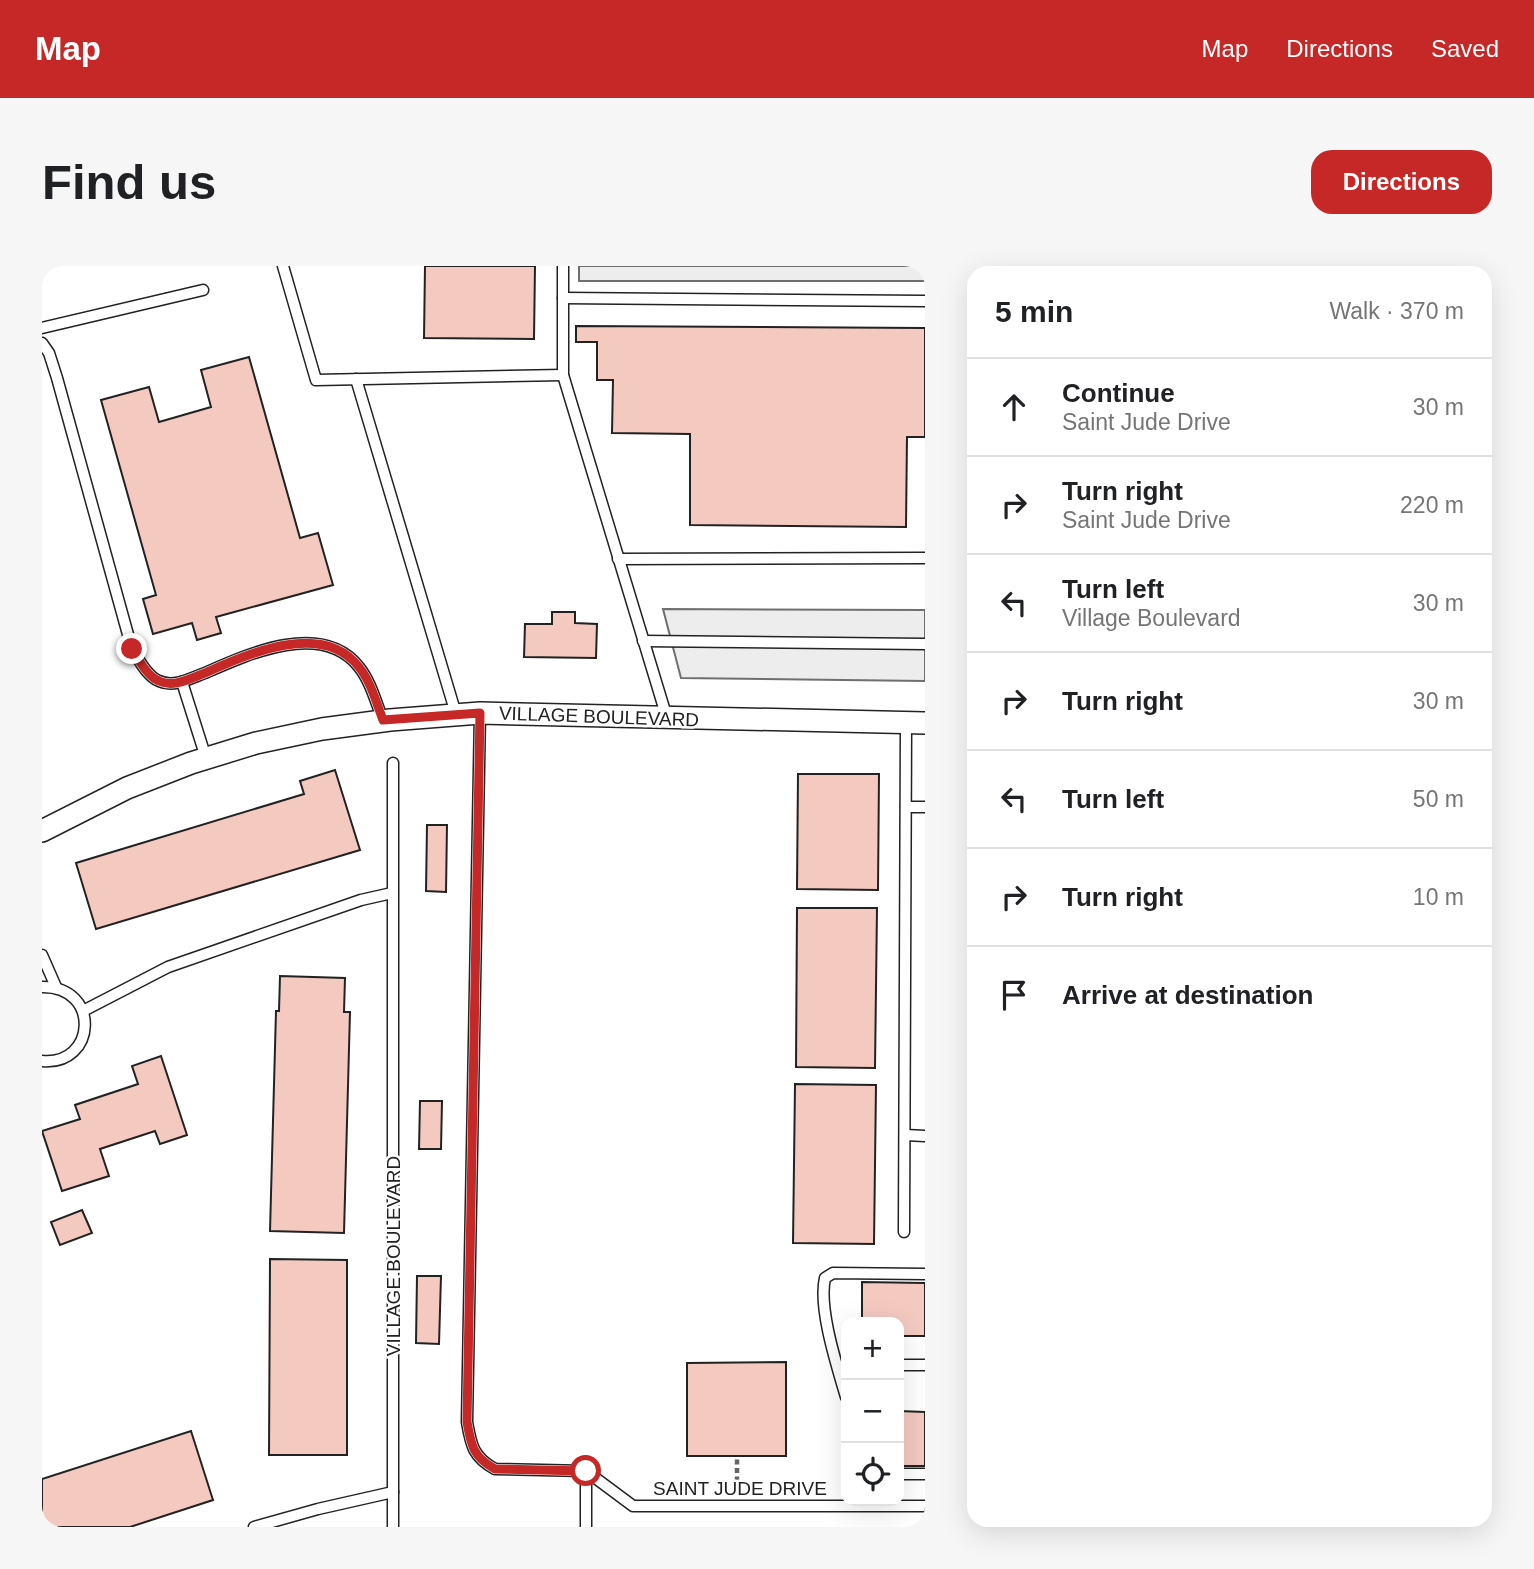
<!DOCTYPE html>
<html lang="en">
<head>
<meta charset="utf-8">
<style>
	:root { --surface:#fff; --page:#f6f6f6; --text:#202124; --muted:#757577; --line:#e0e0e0; --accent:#c62828 }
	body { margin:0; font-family:Arial,sans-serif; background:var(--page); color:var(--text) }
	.controls { position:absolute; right:21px; bottom:21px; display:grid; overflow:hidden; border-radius:14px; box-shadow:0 7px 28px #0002 }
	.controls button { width:63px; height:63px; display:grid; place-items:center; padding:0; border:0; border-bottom:2px solid var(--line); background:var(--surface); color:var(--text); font:35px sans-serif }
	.stop { position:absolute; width:21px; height:21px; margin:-16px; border:5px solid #c62828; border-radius:50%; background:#fff }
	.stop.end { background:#c62828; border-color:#fff; box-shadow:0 2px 7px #0008 }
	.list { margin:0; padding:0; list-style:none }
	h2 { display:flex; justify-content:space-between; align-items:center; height:91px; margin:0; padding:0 28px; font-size:30px }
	h2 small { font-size:23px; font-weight:400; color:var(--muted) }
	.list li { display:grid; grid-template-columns:46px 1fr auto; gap:21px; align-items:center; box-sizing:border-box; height:98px; padding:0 28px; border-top:2px solid var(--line) }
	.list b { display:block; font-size:26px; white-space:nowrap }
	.list p { margin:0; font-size:23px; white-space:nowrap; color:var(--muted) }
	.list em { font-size:23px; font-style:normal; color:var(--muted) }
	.icon { flex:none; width:38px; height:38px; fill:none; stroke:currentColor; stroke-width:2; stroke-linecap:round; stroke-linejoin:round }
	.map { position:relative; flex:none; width:883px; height:1261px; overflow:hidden; border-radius:21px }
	header { display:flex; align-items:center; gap:42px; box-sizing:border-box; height:98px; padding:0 35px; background:var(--accent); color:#fff }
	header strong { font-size:33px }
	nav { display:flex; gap:38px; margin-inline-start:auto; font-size:24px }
	.intro { display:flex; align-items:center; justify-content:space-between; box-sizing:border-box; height:168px; padding:0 42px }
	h1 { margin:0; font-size:49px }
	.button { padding:18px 32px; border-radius:21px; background:var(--accent); color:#fff; font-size:24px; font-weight:700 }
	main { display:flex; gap:42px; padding:0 42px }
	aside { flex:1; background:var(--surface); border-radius:21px; box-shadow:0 7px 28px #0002 }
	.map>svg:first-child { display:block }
</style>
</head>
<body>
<header>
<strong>Map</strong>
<nav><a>Map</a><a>Directions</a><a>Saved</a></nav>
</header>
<div class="intro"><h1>Find us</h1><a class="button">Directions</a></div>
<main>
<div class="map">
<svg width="883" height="1261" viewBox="0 0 883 1261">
	<rect width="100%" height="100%" fill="#fff"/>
	<g fill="#ededed" stroke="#6f6f6f" stroke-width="2">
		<rect x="537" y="0" width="346" height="15"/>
		<path d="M621,343L883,344V415L639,412Z"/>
	</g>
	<g fill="#f3c9c0" stroke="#222" stroke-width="2">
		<path d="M383,0H493L492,73L382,72Z"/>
		<path d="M534,60L883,62V171H865L864,261L648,259V168L570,167L571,114H555V76H534Z"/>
		<path d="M207,91L258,272L276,267L291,319L174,351L179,367L155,374L150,357L111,368L101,333L114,329L59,134L107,121L117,156L169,141L159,104Z"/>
		<path d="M510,346H533V357L555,358L554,392L482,391L483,358H510Z"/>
		<path d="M293,504L318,584L54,663L34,597L262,528L258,515Z"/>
		<path d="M756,508H837L836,624L755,623Z"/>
		<path d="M385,559H405L404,626L384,625Z"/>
		<path d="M755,642H835L833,802L754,801Z"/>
		<path d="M238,710L303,712L302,746H308L302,967L228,965L234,745H237Z"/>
		<path d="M119,790L145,869L118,878L113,865L58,883L67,910L20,925L0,865L38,853L33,839L96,818L90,800Z"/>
		<path d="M753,818L834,819L832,978L751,977Z"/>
		<path d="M378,835H400L399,883H377Z"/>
		<path d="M40,944L50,967L18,979L9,956Z"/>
		<path d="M228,993L305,994V1189H227Z"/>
		<path d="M375,1010H399L397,1078L374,1077Z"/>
		<path d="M820,1016L883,1017V1070H857V1056H820Z"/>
		<path d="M744,1096V1190H645V1097Z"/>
		<path d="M857,1145L883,1146V1200H857Z"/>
		<path d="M149,1165L171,1234L88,1261H0V1213Z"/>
	</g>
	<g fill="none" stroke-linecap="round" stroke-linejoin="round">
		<g stroke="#222" stroke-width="13">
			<g id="lane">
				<path d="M241,0L274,114L521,109"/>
				<path d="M521,0V109L625,452"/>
				<path d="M521,32L883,35"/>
				<path d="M0,62L161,24"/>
				<path d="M0,77L7,87L15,112L90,383C97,394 105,410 117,415C132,422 149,412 163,407C206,388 280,354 317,401C329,416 334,437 341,454"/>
				<path d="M314,113L414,448"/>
				<path d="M576,293L883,292"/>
				<path d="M601,375L883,378"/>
				<path d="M140,416L164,492"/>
				<path d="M438,447L425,1156C429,1179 431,1191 453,1203L544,1205L591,1240H883"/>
				<path d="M351,497V1261"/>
				<path d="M864,541H883"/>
				<path d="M0,689L14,721"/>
				<path d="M0,721C59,720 55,800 0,795"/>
				<path d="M41,745L126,701L319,634L350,627"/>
				<path d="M863,869L883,870"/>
				<path d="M862,966L864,457"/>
				<path d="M857,1099H883"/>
				<path d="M804,1131C795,1100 776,1042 783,1012L791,1007L883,1008"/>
				<path d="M544,1205V1261"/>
				<path d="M857,1208H883"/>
				<path d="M212,1261L276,1243L351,1226"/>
			</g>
		</g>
		<g stroke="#222" stroke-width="24">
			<path id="street" d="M0,565L85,522L149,497L214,477L280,463L348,454L438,447L883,457"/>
		</g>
		<path stroke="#646464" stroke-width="4.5" stroke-dasharray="5 3.5" stroke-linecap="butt" d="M695,1224V1190"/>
		<use href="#lane" stroke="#fff" stroke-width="10"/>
		<use href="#street" stroke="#fff" stroke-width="21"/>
	</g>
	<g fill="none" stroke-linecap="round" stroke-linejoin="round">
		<path stroke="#c62828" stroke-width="9" d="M90,383C97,394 105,410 117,415C132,422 149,412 163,407C206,388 280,354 317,401C329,416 334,436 341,454L438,447L425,1156C429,1179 431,1191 453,1203L544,1205"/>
	</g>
	<g text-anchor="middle" stroke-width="5" stroke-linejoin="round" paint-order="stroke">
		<g font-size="19" fill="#222" stroke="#fff">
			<text transform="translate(557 450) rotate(2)" y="7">VILLAGE BOULEVARD</text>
			<text transform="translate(351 990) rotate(-90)" y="7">VILLAGE BOULEVARD</text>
			<text x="698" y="1229">SAINT JUDE DRIVE</text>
		</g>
	</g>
</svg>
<div class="controls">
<button>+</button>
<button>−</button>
<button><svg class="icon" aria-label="locate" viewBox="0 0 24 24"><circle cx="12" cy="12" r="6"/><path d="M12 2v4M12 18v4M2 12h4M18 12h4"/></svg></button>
</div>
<div class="stop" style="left:544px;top:1205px"></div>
<div class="stop end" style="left:90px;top:383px"></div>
</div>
<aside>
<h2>5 min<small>Walk · 370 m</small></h2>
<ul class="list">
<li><svg class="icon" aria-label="ahead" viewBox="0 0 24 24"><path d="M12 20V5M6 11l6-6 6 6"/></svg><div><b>Continue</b><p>Saint Jude Drive</p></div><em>30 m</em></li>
<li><svg class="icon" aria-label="right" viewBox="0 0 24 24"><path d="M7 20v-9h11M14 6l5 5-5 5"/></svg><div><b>Turn right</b><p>Saint Jude Drive</p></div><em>220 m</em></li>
<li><svg class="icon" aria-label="left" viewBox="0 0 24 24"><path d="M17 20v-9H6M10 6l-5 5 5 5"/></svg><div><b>Turn left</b><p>Village Boulevard</p></div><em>30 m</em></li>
<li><svg class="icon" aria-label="right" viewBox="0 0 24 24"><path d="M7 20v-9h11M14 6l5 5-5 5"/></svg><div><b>Turn right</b></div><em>30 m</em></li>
<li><svg class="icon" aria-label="left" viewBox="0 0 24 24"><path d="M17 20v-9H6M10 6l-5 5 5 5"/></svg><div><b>Turn left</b></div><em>50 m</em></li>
<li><svg class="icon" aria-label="right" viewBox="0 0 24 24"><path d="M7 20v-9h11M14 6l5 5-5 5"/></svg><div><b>Turn right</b></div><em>10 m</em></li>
<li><svg class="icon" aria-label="arrive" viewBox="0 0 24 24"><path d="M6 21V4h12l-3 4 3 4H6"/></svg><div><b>Arrive at destination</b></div></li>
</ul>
</aside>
</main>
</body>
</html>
